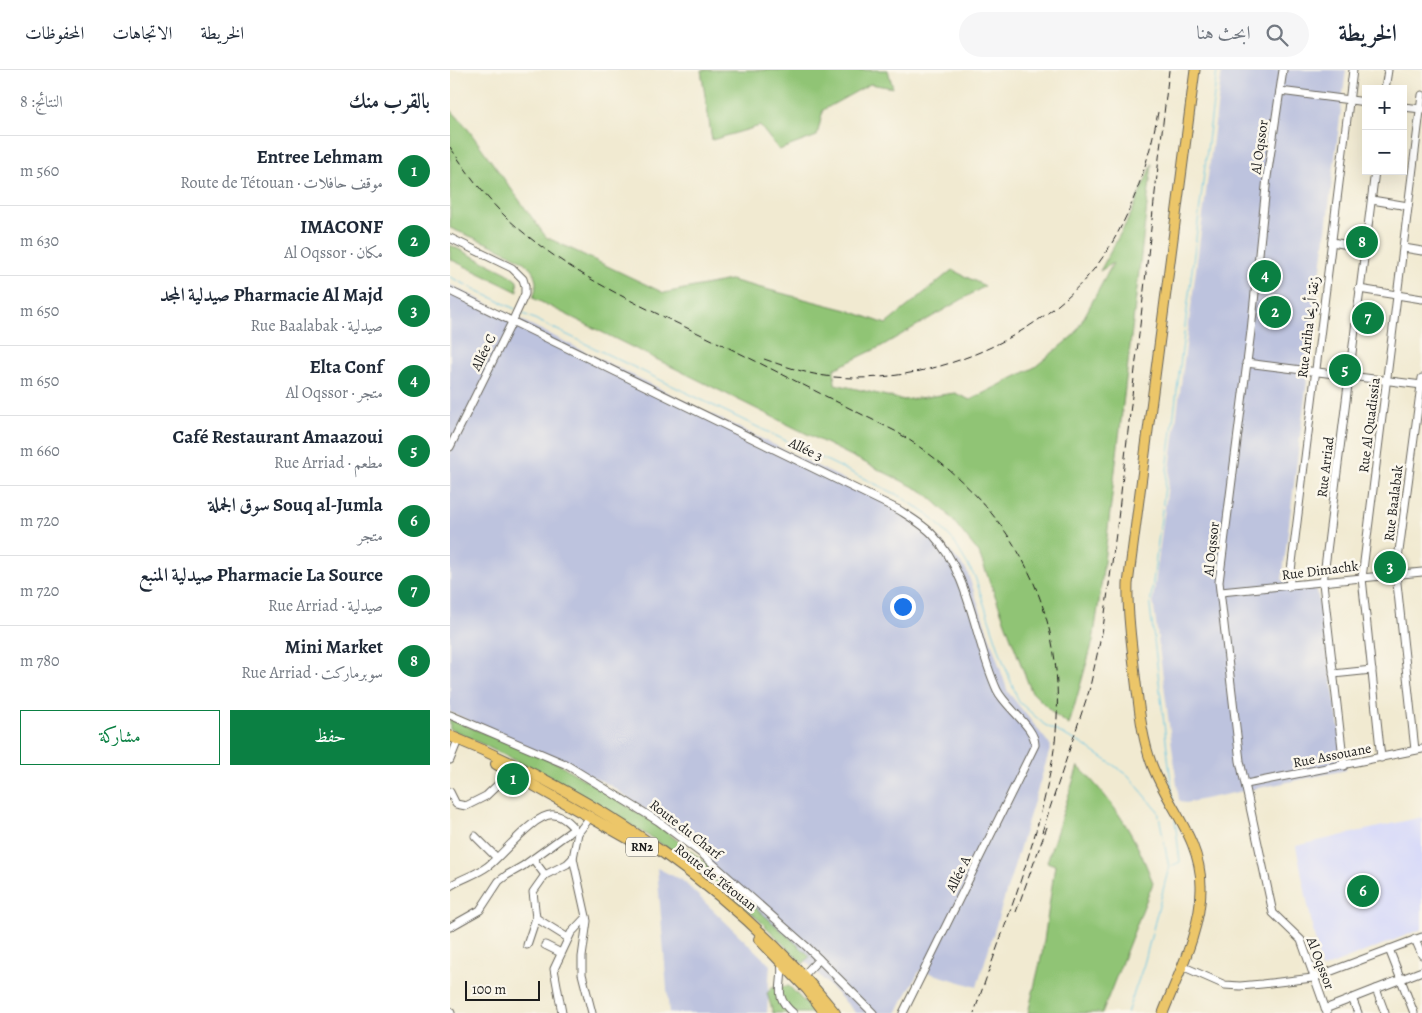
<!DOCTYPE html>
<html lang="ar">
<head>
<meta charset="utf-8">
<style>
	:root { --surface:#fff; --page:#f6f6f7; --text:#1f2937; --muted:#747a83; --line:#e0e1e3; --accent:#0b8043 }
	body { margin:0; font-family:Alegreya,Amiri,serif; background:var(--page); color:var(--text); direction:rtl }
	.controls { position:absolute; right:15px; top:15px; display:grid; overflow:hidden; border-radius:0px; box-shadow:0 5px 20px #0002 }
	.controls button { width:45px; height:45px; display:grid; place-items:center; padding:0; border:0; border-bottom:1px solid var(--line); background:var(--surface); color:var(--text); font:25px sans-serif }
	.scale { position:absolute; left:15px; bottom:12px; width:75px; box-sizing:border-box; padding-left:5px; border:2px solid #1c1c1c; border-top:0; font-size:14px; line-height:18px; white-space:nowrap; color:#1c1c1c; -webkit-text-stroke:4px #fbf7ec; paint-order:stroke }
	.you { position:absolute; left:452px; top:536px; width:18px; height:18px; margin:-12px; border:4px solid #fff; border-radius:50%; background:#1a73e8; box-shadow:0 0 0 8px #1a73e833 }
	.badge { display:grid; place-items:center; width:32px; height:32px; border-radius:50%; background:var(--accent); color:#fff; font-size:16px; font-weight:700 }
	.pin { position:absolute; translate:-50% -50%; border:2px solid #fff; box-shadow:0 1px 5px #0006 }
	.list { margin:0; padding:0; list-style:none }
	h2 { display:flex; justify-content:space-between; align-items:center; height:65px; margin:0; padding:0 20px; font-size:21px }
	h2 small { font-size:16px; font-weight:400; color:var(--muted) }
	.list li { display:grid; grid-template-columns:32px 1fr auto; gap:15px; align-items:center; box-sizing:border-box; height:70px; padding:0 20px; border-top:1px solid var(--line) }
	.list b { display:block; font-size:19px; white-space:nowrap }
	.list p { margin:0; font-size:16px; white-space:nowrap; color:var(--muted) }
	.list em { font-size:16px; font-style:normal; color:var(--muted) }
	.actions { display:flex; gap:10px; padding:15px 20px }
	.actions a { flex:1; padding:11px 0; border:1px solid var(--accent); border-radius:0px; text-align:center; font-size:18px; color:var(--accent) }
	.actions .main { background:var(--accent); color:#fff }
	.icon { flex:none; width:28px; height:28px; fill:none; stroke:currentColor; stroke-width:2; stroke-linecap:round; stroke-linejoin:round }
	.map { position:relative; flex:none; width:972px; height:943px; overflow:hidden; direction:ltr }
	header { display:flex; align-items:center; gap:30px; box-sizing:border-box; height:70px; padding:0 25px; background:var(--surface); border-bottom:1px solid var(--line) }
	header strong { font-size:24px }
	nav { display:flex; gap:28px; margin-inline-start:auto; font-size:18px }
	.search { width:350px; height:45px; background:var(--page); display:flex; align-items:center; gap:12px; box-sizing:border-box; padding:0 18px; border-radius:28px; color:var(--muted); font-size:19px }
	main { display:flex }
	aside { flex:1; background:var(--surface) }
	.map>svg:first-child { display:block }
</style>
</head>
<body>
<header>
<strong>الخريطة</strong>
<div class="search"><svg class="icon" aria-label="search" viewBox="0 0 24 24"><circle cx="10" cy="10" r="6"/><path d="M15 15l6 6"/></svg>ابحث هنا</div>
<nav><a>الخريطة</a><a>الاتجاهات</a><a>المحفوظات</a></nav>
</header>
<main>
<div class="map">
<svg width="972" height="943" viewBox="0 0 972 943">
	<rect width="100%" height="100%" fill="#fbf7ec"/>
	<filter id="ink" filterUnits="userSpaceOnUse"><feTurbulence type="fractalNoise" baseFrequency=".02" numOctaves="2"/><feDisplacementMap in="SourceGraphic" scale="10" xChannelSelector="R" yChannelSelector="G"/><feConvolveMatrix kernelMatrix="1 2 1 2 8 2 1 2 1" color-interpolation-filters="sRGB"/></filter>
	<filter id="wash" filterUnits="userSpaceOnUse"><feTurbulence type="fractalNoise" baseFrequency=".0096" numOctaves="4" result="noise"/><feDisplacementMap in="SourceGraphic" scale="20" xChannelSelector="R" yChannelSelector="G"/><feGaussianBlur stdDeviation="1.12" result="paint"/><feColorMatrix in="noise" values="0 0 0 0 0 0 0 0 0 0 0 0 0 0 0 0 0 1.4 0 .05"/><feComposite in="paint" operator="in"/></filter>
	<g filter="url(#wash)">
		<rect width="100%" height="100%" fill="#f1ead1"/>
		<path fill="#d5d8f9" d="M972,747V859L871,899L846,776Z"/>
		<g fill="#bdc3de">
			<path d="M772,0H896L832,510L867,520L896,700L735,733L729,730L703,530Z"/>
			<path d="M0,215L472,448L517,501L558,622L601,676L527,917L470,900L446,943H406L235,767L158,714L0,642Z"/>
			<path d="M207,798L233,811L320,895L317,943H219Z"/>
		</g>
		<g fill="#90c475" stroke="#567048">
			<path d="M251,0H438L443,18L420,14L373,40L367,66L329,80L310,56L262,70Z"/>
			<path d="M0,39L15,55L96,167L214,223L280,210L397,240L436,254L502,200L535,216L430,277L384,299L385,314L454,330L505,323L520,330L585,297L625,264L663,193L650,201L681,144L702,94L650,525L643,571L619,655L605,645L581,621L529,483L497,443L474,422L83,228C87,217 88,208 80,198C69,184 18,166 0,158Z"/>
			<path d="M0,175L57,203L67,211L68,222L0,189Z"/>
			<path d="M0,649L109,694L208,755L258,795L360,886L353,894C322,863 290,829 255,804C175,747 88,700 0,659Z"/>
			<path d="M628,696C664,732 685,764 703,813L652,943H578L592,884L605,795L597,792Z"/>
			<path d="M339,916L365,943H323L317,923L322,918Z"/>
		</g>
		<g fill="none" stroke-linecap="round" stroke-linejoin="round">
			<g stroke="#66c5e4" stroke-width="1">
				<path d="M0,207L65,239"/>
				<path d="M70,242L450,426L481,447L503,470L525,507L554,594L569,632L595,655L632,674L678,705L708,741L719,797"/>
				<path d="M723,729L700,536L767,0"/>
				<path d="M677,943L694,894L719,797L730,792L725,750"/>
			</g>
		</g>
	</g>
	<g filter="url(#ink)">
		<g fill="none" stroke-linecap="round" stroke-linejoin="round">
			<g stroke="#67645b" stroke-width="9">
				<g id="minor">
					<path d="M833,0L817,107L801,261L769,512L790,691L823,843L851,870L877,943"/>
					<path d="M935,19L938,0"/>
					<path d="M830,21L916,32"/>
					<path d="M953,37L972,39"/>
					<path d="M922,130L958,136"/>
					<path d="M0,168L62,198L73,209L75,216V224L62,252L0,377"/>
					<path d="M882,172L915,178"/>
					<path d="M954,178L972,181"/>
					<path d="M909,219L972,229"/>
					<path d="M0,221L449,440C460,447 474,455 483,465C521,506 524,570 547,620C555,637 586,658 585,675L453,943"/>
					<path d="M796,293L972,315"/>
					<path d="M839,517L903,0"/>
					<path d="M771,522L972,502"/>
					<path d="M883,604L922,600"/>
					<path d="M0,645L115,694L208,751L252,784L357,877L423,943"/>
					<path d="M965,680L946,504L972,308"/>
					<path d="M931,688L912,508L972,25"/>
					<path d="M0,690L6,675"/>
					<path d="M894,696L873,513L925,101"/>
					<path d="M796,714L972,679"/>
					<path d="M0,722L6,734L16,736L36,726L61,702"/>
					<path d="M25,766L46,787"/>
					<path d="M123,788L137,851L132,887V904L142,943"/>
					<path d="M83,789L95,805"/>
					<path d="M0,816C12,808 26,805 38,796C52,786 85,742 104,745C114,746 122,756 128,763L141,746"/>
					<path d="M86,848L118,868"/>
					<path d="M0,857L30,840L49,811L57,805L73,796L124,759"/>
					<path d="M965,869L972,885"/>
					<path d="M77,875L86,848L83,822L95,805L117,794L123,788L128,763"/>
					<path d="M95,875L111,883"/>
					<path d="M939,879L964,943"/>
					<path d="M331,892C335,915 321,924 343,943"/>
					<path d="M732,896L775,915L790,916L812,914L863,908L972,867"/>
					<path d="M354,905L369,889"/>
					<path d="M926,919L935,943"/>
					<path d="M902,928L908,943"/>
					<path d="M875,939L972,901"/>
					<path d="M0,941L1,943"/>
					<path d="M112,943L104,899L121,863L136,847"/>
				</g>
			</g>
			<g stroke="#67645b" stroke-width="11">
				<path id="major" d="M713,943C728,905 752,858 751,816C751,769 718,737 702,695C691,666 689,635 685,605C682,575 677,545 678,514L745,0"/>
			</g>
			<g stroke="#67645b" stroke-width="12">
				<g id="highway">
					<path d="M0,666C147,726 285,819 385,943"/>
					<path d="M46,694L186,773"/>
					<path d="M309,869L357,919L375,943"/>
				</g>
			</g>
			<use href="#minor" stroke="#fff" stroke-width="7"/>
			<use href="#major" stroke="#ecc669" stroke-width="9"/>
			<use href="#highway" stroke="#ecc669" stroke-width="10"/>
			<g stroke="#1c1c1c" stroke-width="1" stroke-dasharray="8 4" stroke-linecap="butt">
				<path d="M0,77C17,102 35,127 57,148C119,206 196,238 271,274C330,303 387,332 445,361C564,433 625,546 603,686C589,772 552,861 524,943"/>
				<path d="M314,289C337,297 360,305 384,307C478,315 584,272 644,199C679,155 698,96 708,42"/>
				<path d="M592,762L639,621L653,558L668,449L719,0"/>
				<path d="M566,842L597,757"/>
			</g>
		</g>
	</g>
	<g text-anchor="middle" stroke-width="5" stroke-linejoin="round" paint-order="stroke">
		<rect fill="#fbf7ec" stroke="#5f5e5a" stroke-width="1" x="176" y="767.5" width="32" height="19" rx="4"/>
		<g font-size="12" font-weight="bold" fill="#1c1c1c">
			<text x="192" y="781">RN2</text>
		</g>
		<g font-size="14" fill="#1c1c1c" stroke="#fbf7ec">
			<text transform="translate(809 77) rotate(-82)" y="5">Al Oqssor</text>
			<text transform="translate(858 257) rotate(-83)" y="5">Rue Ariha زنقة أريحا</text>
			<text transform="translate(33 282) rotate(-64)" y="5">Allée C</text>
			<text transform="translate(919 355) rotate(-83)" y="5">Rue Al Quadissia</text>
			<text transform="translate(356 379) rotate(26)" y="5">Allée 3</text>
			<text transform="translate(875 397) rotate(-83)" y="5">Rue Arriad</text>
			<text transform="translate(943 433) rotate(-83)" y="5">Rue Baalabak</text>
			<text transform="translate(761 479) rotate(-84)" y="5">Al Oqssor</text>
			<text transform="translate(870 500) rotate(-7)" y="5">Rue Dimachk</text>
			<text transform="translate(882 685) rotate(-11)" y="5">Rue Assouane</text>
			<text transform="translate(236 759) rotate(38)" y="5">Route du Charf</text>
			<text transform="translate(508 804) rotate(-64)" y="5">Allée A</text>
			<text transform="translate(266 807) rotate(38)" y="5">Route de Tétouan</text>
			<text transform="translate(871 893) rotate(69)" y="5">Al Oqssor</text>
		</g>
	</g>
</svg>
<div class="controls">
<button>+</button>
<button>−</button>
</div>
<div class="scale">100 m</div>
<div class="you"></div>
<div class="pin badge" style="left:63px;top:709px">1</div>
<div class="pin badge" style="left:825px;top:242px">2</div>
<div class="pin badge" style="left:940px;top:497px">3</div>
<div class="pin badge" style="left:815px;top:206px">4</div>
<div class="pin badge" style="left:895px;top:300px">5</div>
<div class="pin badge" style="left:913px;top:821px">6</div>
<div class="pin badge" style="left:918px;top:248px">7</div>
<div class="pin badge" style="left:912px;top:172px">8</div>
</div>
<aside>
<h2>بالقرب منك<small>النتائج: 8</small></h2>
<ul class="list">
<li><span class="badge">1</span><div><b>Entree Lehmam</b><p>موقف حافلات · Route de Tétouan</p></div><em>560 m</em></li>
<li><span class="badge">2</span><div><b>IMACONF</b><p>مكان · Al Oqssor</p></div><em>630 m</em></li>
<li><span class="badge">3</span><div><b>Pharmacie Al Majd صيدلية المجد</b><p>صيدلية · Rue Baalabak</p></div><em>650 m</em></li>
<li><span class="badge">4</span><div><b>Elta Conf</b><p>متجر · Al Oqssor</p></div><em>650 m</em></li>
<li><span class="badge">5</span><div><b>Café Restaurant Amaazoui</b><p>مطعم · Rue Arriad</p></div><em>660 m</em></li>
<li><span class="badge">6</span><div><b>Souq al-Jumla سوق الجملة</b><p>متجر</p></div><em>720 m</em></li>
<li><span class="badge">7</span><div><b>Pharmacie La Source صيدلية المنبع</b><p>صيدلية · Rue Arriad</p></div><em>720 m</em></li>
<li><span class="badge">8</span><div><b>Mini Market</b><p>سوبرماركت · Rue Arriad</p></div><em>780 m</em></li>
</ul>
<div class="actions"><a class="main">حفظ</a><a>مشاركة</a></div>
</aside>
</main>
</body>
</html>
